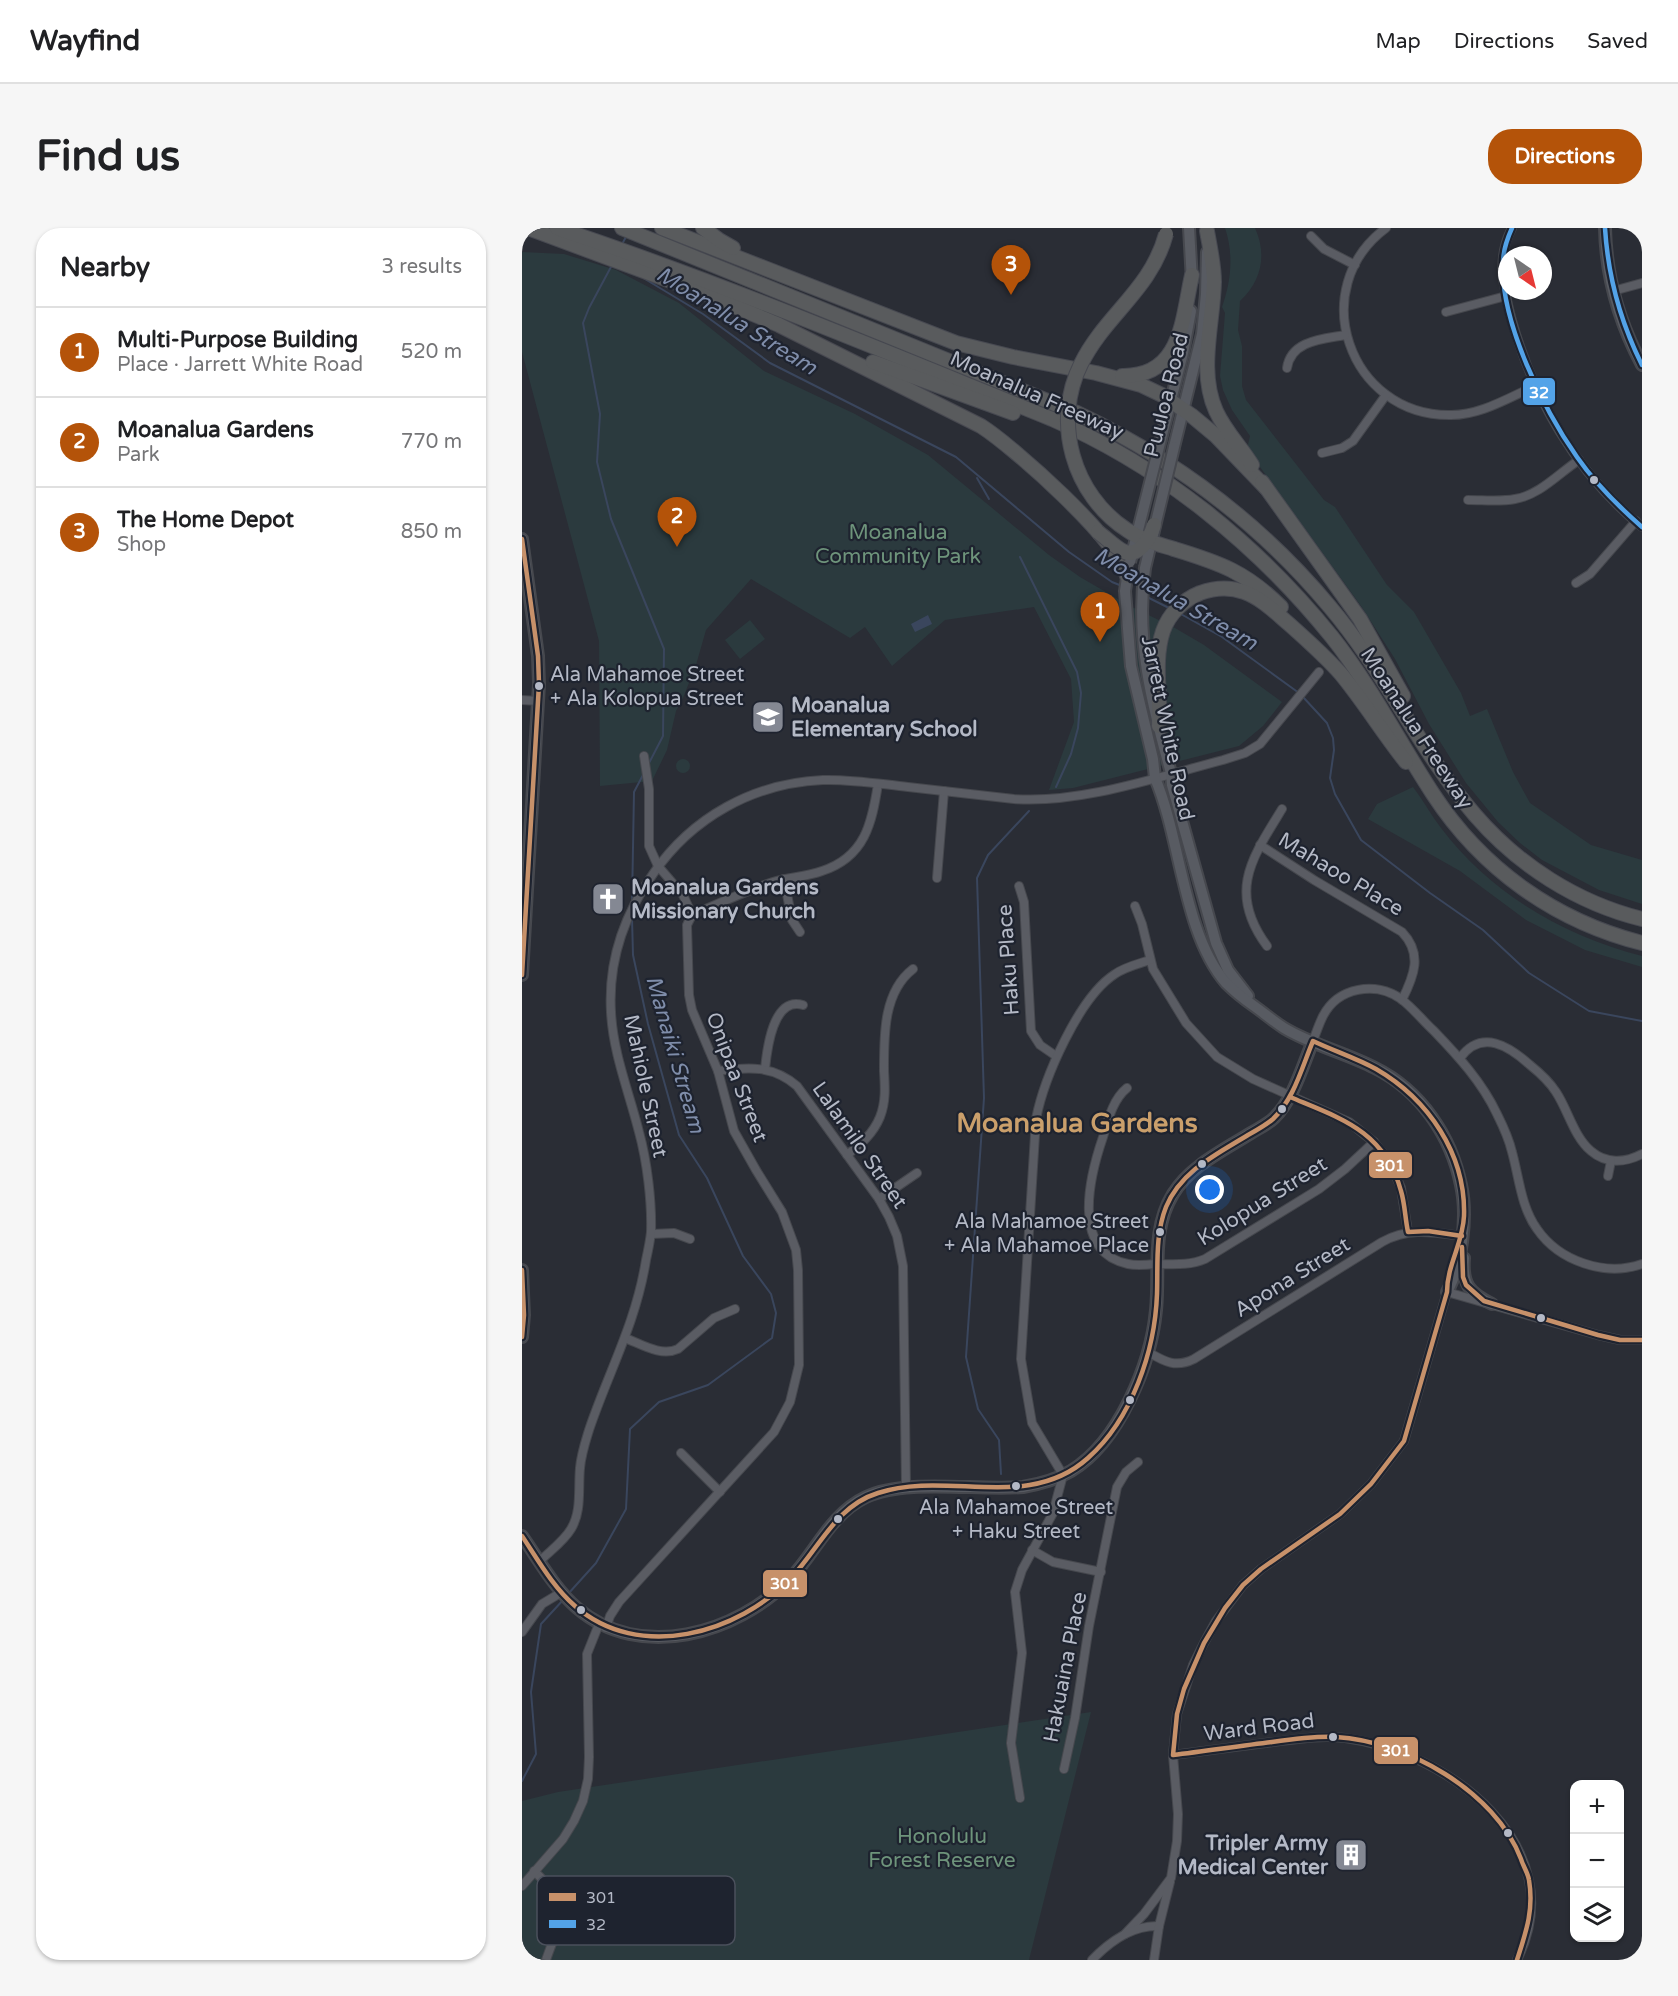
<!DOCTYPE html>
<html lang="en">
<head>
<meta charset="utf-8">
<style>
	:root { --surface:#fff; --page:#f6f6f6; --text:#202124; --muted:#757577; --line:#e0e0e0; --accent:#b45309 }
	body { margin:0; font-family:"Varela Round",sans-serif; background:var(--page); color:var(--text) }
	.controls { position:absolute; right:18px; bottom:18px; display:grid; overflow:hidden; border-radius:12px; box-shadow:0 2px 4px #0004 }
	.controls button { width:54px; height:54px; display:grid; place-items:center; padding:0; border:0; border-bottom:2px solid var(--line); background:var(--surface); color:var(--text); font:30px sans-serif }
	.compass { position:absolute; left:976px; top:18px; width:54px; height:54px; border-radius:50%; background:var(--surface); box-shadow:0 2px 4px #0004; rotate:145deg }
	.you { position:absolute; left:688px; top:962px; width:21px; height:21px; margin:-15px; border:4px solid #fff; border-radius:50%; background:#1a73e8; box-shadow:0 0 0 9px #1a73e833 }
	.badge { display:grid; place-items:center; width:39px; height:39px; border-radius:50%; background:var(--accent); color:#fff; font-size:20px; font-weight:700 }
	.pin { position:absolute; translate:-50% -50px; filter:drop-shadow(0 2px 3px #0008) }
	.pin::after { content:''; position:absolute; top:32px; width:21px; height:18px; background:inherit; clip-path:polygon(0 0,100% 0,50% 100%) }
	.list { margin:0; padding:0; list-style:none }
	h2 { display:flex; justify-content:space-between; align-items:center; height:78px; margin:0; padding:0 24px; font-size:26px }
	h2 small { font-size:20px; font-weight:400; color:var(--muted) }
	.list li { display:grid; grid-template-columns:39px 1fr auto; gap:18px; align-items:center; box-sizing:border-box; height:90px; padding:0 24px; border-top:2px solid var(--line) }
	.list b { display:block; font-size:22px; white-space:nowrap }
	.list p { margin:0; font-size:20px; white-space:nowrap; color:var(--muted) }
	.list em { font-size:20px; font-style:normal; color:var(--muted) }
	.icon { flex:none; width:33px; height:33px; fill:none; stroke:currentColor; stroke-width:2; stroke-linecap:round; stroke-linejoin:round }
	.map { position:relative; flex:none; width:1120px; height:1732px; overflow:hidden; border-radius:24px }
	header { display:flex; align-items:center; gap:36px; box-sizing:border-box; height:84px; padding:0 30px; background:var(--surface); border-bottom:2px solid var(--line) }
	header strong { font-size:28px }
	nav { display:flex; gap:33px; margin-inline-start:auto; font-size:21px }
	.intro { display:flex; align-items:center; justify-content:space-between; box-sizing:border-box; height:144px; padding:0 36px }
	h1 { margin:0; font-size:42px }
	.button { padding:15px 27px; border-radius:24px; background:var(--accent); color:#fff; font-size:21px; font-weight:700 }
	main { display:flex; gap:36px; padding:0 36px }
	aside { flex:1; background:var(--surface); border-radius:24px; box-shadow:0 2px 4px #0004 }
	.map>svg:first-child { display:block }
</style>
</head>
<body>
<header>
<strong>Wayfind</strong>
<nav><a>Map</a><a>Directions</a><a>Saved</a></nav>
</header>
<div class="intro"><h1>Find us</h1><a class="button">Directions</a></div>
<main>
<aside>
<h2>Nearby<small>3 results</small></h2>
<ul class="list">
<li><span class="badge">1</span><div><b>Multi-Purpose Building</b><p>Place · Jarrett White Road</p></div><em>520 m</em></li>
<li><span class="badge">2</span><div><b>Moanalua Gardens</b><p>Park</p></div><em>770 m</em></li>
<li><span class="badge">3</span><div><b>The Home Depot</b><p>Shop</p></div><em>850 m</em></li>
</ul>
</aside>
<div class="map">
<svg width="1120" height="1732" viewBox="0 0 1120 1732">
	<rect width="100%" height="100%" fill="#2a2d35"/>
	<g fill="#2b3a3e">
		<path d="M703,0H733C745,26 740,53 718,73L716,102L720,118V158L724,172L802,272L813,279L865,357L892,384L939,465L948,488L965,481L991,544L1008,575L1069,617L1120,632V676L1077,662L1020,632L998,615L976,594L944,555L907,496L873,431L839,378L725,221L728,208L710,182L701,162L698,148L703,85L700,79C709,54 712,26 703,0Z"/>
		<path d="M0,24L42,26L94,42L157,75L242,143L333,186L406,227L527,327L558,349L608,378L653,400L682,417L760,474L741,498L717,518L551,560L527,562L552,494L549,451L512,379L423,392L370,438L343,399L328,410L229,351L184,402L174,437L161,470L154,483L145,522L130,553L78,558L77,413L0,124Z"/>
		<path d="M228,392L243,411L218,431L203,412Z"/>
		<circle cx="161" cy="538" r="7"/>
		<path d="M891,559C901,572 909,587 919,600C969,666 1042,708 1120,728V739L1063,722L1004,692L938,643L846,591L855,576Z"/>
		<path d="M569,1484L507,1732H0V1573L36,1564Z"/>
	</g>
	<path fill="#3a465d" d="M406,387L410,396L393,404L389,396Z"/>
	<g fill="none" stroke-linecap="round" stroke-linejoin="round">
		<g stroke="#3a465d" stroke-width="2">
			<path d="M99,18L105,7"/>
			<path d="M90,37L67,80L61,95L78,186L75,234L89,291L142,421L141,508L126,537"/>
			<path d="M118,48L181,86L248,135L434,229L547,324L590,354L600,358"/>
			<path d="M455,250L467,271"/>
			<path d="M498,329L555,444L559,465L556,500L549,526L534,559"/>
			<path d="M625,369L649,381"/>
			<path d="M657,385L700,409L777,465"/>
			<path d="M781,469L805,495L811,510L812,522L808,550L813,566L839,612L908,665L961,702L1007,745L1067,783L1120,793"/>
			<path d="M110,675L112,564L122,545"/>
			<path d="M479,1246L477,1212L456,1181L444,1129L462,870L455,650L466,627L507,583"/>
			<path d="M46,1366L74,1335L104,1281L108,1201L137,1174L186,1157L250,1110L254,1085L249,1066L221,1028L185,950L157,907L126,796L111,727L110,690"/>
			<path d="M0,1553L14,1526L9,1464L19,1396L42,1371"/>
		</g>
		<g stroke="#46484e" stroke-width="10">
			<g id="street">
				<path d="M864,0C783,60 827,187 927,187C957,188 986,170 1013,158"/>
				<path d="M990,0C974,30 981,58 989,89C1011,170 1054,245 1120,299"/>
				<path d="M789,8L802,21L833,37"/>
				<path d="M1091,63L1120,55"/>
				<path d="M924,84L984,68"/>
				<path d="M765,140C769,112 802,111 823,107"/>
				<path d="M800,225L820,220L831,213L864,167"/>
				<path d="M946,272C962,272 978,274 993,271C1018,267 1037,245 1057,232"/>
				<path d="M1054,355L1068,346L1114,293"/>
				<path d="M0,472L16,473"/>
				<path d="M738,617L792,652L880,704C901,726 892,748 880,772"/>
				<path d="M415,650L422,563"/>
				<path d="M262,651L270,692L278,704"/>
				<path d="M497,658L502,674L509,803L518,817L534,828"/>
				<path d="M613,678L620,696L631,741L664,795L695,829L731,851L827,894L852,914L868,934L879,960L886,1004"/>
				<path d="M170,687C196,676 223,663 251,654C267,649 284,649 300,643C343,629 350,595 356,556"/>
				<path d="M745,718C705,664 730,630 760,581"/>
				<path d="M791,813C794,805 797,796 801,788C816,759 854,753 879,771C891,780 901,793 912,803C936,828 960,854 975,886C981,898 987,911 990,924C997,949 999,979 1015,1001C1037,1033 1083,1049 1120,1036"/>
				<path d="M938,830C960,800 988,819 1008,837C1018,845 1027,853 1034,864C1046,882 1052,909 1069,923C1084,936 1103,935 1120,926"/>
				<path d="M243,841C245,821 251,768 281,777"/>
				<path d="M196,843C226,839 251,837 275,858L357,971L367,989L375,1008L381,1038L384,1260"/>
				<path d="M605,860C591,871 586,892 581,909C568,947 548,1024 606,1036C615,1038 624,1037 633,1036C650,1036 667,1038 683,1031L797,961L823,941L852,914"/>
				<path d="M325,927C339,916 351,906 358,889C364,874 363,859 362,843C362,808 361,764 391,741"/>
				<path d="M1086,948L1089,933"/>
				<path d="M357,971L395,945"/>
				<path d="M129,1006L152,1005L168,1011"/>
				<path d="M103,1110C119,1116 139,1129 156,1121L192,1090L213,1081"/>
				<path d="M626,1124C643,1134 654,1140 672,1131L860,1014C886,999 911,1004 940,1008"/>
				<path d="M159,1225L198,1264"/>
				<path d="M510,1322L531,1334L579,1344"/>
				<path d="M18,1333C28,1323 42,1313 49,1301C60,1283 56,1261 58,1240C59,1227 63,1215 67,1202C87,1143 114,1095 124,1032C126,1023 128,1014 129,1004C130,974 125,933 117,904C107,864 91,825 89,784C86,733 102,687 131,646C170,589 232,555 301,552C329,551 358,556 386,559C421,563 456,567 492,571C558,576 636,549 701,532L723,525L738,516L797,444"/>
				<path d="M84,1400L88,1388L97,1374L252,1204L268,1174L277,1137L276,1042L274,1022L260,984L234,942L212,903L196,843L170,782L167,767L165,697L170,687L161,667L136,638L127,618V561L122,528"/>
				<path d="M0,1404L20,1376L40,1364"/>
				<path d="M651,1527C684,1523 718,1518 751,1514C775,1511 799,1507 823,1510C926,1523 1052,1618 995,1732"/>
				<path d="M542,1541L553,1490L567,1398L595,1259L604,1244L616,1234"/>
				<path d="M498,1570L489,1515L500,1425L493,1364L500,1342L531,1285L541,1247L510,1195L499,1131L514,891C522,850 557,769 593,746C603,739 616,736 628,732"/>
				<path d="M12,1643C51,1680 40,1686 24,1732"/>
				<path d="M0,1658L41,1611L52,1593L61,1573L66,1551L67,1529L65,1426L77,1396"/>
				<path d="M603,1706L622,1686L649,1650L655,1613L656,1586L651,1527L655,1486L671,1437L682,1415L694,1393L721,1357L739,1341L818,1286L849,1256L882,1213L925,1064L1076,1107L1098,1112H1120"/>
				<path d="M570,1732C587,1714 611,1697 637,1698"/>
				<path d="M632,1732L637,1698L648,1654"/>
			</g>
		</g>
		<g stroke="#46484e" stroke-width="14">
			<g id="secondary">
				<path d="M667,0L670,53"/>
				<path d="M1083,0C1084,49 1097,94 1120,137"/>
				<path d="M639,211L661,125L669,83"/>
				<path d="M652,219L680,106L684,66L685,24"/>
				<path d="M0,311L16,428L17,456L0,747"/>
				<path d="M623,340C613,411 630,477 649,545L650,557L694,715L706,742L726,768"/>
				<path d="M606,343L603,363L609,438L631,531L633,550C659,611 661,705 704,755C713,764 722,771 732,778C742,785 751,793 762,800C790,817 824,825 853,840C899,863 929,908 939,957C946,988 940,1037 925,1064"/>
				<path d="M942,1030C940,1056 947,1065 970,1076"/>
				<path d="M0,1042L2,1087L0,1109"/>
				<path d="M0,1308C17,1332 33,1361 55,1380C118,1434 214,1406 268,1351C294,1324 308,1286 344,1269C383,1250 457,1263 501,1259C518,1256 534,1252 549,1243C597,1214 629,1136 634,1082C638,1043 629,1002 651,966C668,938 702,922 729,905C737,900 746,896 752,890C772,870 780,839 791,813"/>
			</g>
		</g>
		<g stroke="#474951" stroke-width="16">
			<g id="highway">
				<path d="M6,0L181,65L257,97L459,198C493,220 595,311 605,348"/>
				<path d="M35,0C203,56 366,125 530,191C640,239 735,316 810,409C849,458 877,514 911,566C960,641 1033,693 1120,715"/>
				<path d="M100,0L555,185C652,231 739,296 808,379C863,444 898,523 953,587C996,637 1055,675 1120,691"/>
				<path d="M140,0L434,115L491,129L574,145L619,157L640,167L669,187L693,207L744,260"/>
				<path d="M181,0L197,12L211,20"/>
				<path d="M685,3C688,20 692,37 692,54C691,96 676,143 694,183C703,203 719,219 730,237"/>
				<path d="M351,134L491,185"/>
				<path d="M600,148C660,149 660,91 670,47"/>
				<path d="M740,254L838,391L881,468"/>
				<path d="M652,321C698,335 724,344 759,379"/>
				<path d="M637,498C639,467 631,433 641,403C647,386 661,372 678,365C692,360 708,359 722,364C739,370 753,384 767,396C785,412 803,428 819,446C842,474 861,505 884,534"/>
			</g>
		</g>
		<use href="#street" stroke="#5a5c63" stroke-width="8"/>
		<use href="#secondary" stroke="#585b62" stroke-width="10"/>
		<use href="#highway" stroke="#595b5d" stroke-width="14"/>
		<g stroke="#46484e" stroke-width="14" stroke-linecap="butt">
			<g id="secondary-bridge">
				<path d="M608,334L639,211"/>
				<path d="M623,340L652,219"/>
			</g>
		</g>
		<g stroke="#474951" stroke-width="16" stroke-linecap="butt">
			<g id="highway-bridge">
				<path d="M644,6C629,62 583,87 559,136C530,194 551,267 605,302C619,312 636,316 652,321"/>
				<path d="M576,304C584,310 591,317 599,322C616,333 628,310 632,297"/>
			</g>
		</g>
		<use href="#secondary-bridge" stroke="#585b62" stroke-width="10"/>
		<use href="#highway-bridge" stroke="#595b5d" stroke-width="14"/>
		<g stroke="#1e232f" stroke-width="9">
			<g id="bus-1">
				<path d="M0,311L16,428L17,456L0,747"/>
				<path d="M768,869C818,890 863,903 879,963C883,976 883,990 886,1004L906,1003L940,1008"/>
				<path d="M940,1019L941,1049L944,1057L962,1073L1076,1107L1098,1112H1120"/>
				<path d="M0,1042L2,1087L0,1109"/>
				<path d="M0,1308C16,1332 31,1359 53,1378C117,1434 216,1406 270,1349C298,1319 314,1278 356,1265C425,1242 506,1284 566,1230C610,1191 633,1123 635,1066C636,1037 633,1007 644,979C659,943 695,926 726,907C735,902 744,897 751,891C772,871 780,839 791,813C812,823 834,830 854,841C906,871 944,926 942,988C941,1015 925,1037 925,1064L882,1213L849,1256L818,1286L739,1341L721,1357L703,1380L682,1415L662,1461L655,1486L651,1527C684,1523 717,1518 750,1514C771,1511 792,1508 814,1509C884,1513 973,1563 999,1631C1001,1638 1006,1645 1007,1652C1012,1682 1004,1704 995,1732"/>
			</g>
		</g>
		<g stroke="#1e232f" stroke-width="9">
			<g id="bus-2">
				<path d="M990,0C985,11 981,22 981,35C978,93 1022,182 1055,229C1073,255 1096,278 1120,299"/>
				<path d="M1083,0C1086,49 1098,93 1120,137"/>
			</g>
		</g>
		<use href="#bus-1" stroke="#c7916a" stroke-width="4.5"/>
		<use href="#bus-2" stroke="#53a3e8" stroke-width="4.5"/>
	</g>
	<defs>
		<g id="school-square" transform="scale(1.725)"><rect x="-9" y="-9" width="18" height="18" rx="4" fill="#848893" stroke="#1e232f"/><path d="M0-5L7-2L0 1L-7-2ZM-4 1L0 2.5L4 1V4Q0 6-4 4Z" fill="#fff"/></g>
		<g id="church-square" transform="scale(1.725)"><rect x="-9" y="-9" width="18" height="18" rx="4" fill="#848893" stroke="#1e232f"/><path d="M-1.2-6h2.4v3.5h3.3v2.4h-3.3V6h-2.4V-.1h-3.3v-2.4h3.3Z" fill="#fff"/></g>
		<g id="building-square" transform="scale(1.725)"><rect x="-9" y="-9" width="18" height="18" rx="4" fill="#848893" stroke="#1e232f"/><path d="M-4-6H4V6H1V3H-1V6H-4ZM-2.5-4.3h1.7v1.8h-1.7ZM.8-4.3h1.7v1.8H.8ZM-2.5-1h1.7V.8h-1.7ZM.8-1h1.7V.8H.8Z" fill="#fff"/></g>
	</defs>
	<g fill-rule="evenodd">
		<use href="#school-square" x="246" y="489"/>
		<use href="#church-square" x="86" y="671"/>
		<use href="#building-square" x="829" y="1627"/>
	</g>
	<g fill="#b4b9c6" stroke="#1e232f" stroke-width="2">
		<circle cx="1072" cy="252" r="5"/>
		<circle cx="17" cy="458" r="5"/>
		<circle cx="760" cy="881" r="5"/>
		<circle cx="680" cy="936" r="5"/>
		<circle cx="638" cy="1004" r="5"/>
		<circle cx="1019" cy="1090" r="5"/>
		<circle cx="608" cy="1172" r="5"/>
		<circle cx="494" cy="1258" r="5"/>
		<circle cx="316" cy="1291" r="5"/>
		<circle cx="59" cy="1382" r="5"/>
		<circle cx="811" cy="1509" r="5"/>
		<circle cx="986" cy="1605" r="5"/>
	</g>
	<g text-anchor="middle" stroke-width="4.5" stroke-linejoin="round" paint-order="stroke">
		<g font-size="20" fill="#b4b9c6" stroke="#1e232f" text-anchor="start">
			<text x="28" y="453">Ala Mahamoe Street<tspan x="28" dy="24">+ Ala Kolopua Street</tspan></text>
			<text x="627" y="1000" text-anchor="end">Ala Mahamoe Street<tspan x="627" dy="24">+ Ala Mahamoe Place</tspan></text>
			<text x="494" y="1286" text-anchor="middle">Ala Mahamoe Street<tspan x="494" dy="24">+ Haku Street</tspan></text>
		</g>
		<g font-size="21" fill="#b4b9c6" stroke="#1e232f">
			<text transform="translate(515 167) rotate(24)" y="7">Moanalua Freeway</text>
			<text transform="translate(644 167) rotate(-76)" y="7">Puuloa Road</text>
			<text transform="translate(646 500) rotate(78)" y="7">Jarrett White Road</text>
			<text transform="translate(895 500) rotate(57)" y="7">Moanalua Freeway</text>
			<text transform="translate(819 646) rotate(31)" y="7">Mahaoo Place</text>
			<text transform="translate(486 732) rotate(-94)" y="7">Haku Place</text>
			<text transform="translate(215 849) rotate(69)" y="7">Onipaa Street</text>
			<text transform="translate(124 858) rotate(78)" y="7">Mahiole Street</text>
			<text transform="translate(338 917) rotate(55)" y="7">Lalamilo Street</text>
			<text transform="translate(740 973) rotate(-32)" y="7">Kolopua Street</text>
			<text transform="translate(770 1049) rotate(-32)" y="7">Apona Street</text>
			<text transform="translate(543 1439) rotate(-79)" y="7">Hakuaina Place</text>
			<text transform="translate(737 1499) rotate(-7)" y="7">Ward Road</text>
		</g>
		<g font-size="21" fill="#6e947b" stroke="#1e232f">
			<text x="376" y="311">Moanalua<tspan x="376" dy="24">Community Park</tspan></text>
			<text x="420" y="1615">Honolulu<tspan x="420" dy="24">Forest Reserve</tspan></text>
		</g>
		<g font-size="21" font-weight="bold" fill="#b4b9c6" stroke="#1e232f" text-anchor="start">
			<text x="269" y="484">Moanalua<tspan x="269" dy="24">Elementary School</tspan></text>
			<text x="109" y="666">Moanalua Gardens<tspan x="109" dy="24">Missionary Church</tspan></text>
			<text x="806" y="1622" text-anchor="end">Tripler Army<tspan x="806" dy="24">Medical Center</tspan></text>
		</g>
		<g font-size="22" font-style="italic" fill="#7f8daa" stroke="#1e232f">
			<text transform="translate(215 92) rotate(32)" y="8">Moanalua Stream</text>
			<text transform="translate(654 370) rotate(30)" y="8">Moanalua Stream</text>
			<text transform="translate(154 826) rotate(74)" y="8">Manaiki Stream</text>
		</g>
		<g font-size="27" font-weight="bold" fill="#ca9f6b" stroke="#1e232f">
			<text x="555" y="904">Moanalua Gardens</text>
		</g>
	</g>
	<rect x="15" y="1648" width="198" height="69" rx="9" fill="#1e232f" stroke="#4b505c" stroke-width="1.5"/>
	<rect x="27" y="1665" width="27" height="8" fill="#c7916a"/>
	<rect x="27" y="1692" width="27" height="8" fill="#53a3e8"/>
	<g font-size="16" fill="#b4b9c6">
		<text x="64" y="1675">301</text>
		<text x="64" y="1702">32</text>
	</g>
	<g stroke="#1e232f" stroke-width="2">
		<rect x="1000" y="149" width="34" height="29" rx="6" fill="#53a3e8"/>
		<rect x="846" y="923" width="45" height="28" rx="6" fill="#c7916a"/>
		<rect x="240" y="1341" width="46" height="29" rx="6" fill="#c7916a"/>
		<rect x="851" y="1508" width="46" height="29" rx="6" fill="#c7916a"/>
	</g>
	<g font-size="16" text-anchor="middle" font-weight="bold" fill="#fff">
		<text x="1017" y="170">32</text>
		<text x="868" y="943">301</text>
		<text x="263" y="1361">301</text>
		<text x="874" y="1528">301</text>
	</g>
</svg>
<div class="controls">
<button>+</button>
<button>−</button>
<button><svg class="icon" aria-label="layers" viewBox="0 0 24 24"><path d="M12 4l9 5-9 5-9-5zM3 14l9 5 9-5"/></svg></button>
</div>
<svg class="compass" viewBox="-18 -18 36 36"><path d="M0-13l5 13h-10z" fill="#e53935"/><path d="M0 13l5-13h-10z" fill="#757577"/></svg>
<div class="you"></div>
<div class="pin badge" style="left:578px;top:414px">1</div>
<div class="pin badge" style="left:155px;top:319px">2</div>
<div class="pin badge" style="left:489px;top:67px">3</div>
</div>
</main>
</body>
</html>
